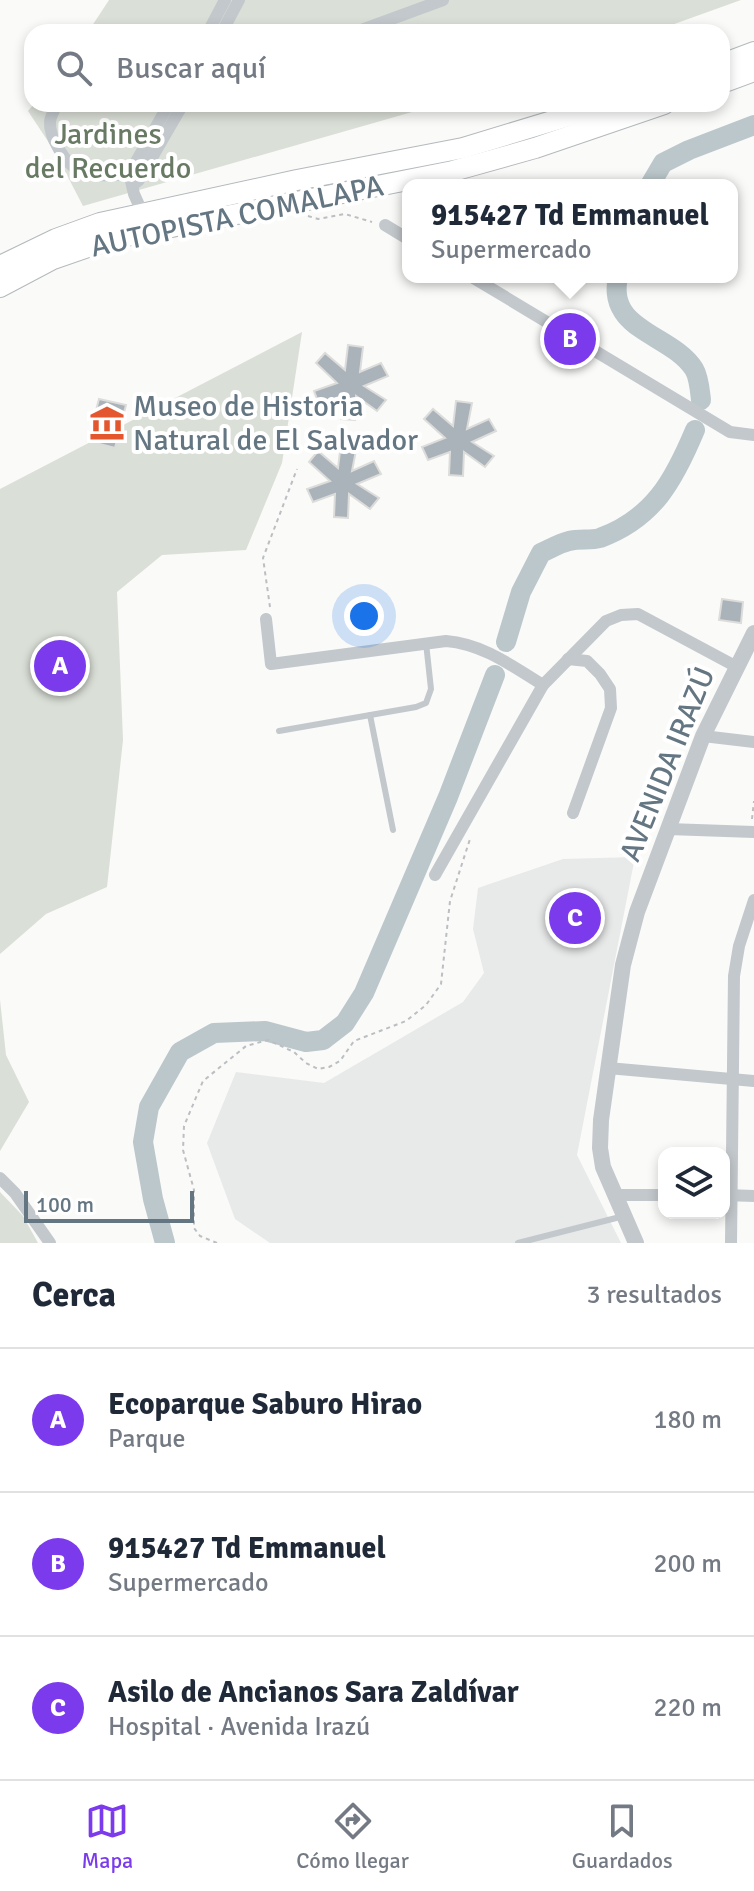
<!DOCTYPE html>
<html lang="es">
<head>
<meta charset="utf-8">
<style>
	:root { --surface:#fff; --page:#f6f6f7; --text:#1f2937; --muted:#747a83; --line:#e0e1e3; --accent:#7c3aed }
	body { margin:0; font-family:Signika,sans-serif; background:var(--page); color:var(--text) }
	.controls { position:absolute; right:24px; bottom:24px; display:grid; overflow:hidden; border-radius:16px; box-shadow:0 4px 12px #0003 }
	.controls button { width:72px; height:72px; display:grid; place-items:center; padding:0; border:0; border-bottom:2px solid var(--line); background:var(--surface); color:var(--text); font:40px sans-serif }
	.scale { position:absolute; left:24px; bottom:20px; width:170px; box-sizing:border-box; padding-left:8px; border:4px solid #657683; border-top:0; font-size:22px; line-height:28px; white-space:nowrap; color:#657683; -webkit-text-stroke:6px #fff; paint-order:stroke }
	.you { position:absolute; left:364px; top:616px; width:28px; height:28px; margin:-20px; border:6px solid #fff; border-radius:50%; background:#1a73e8; box-shadow:0 0 0 12px #1a73e833 }
	.badge { display:grid; place-items:center; width:52px; height:52px; border-radius:50%; background:var(--accent); color:#fff; font-size:26px; font-weight:700 }
	.pin { position:absolute; translate:-50% -50%; border:4px solid #fff; box-shadow:0 2px 8px #0006 }
	.popup { position:absolute; left:402px; top:179px; width:336px; height:104px; box-sizing:border-box; display:grid; place-content:center; border-radius:16px; background:var(--surface); filter:drop-shadow(0 2px 6px #0005); font-size:26px; white-space:nowrap; color:var(--muted) }
	.popup b { font-size:30px; color:var(--text) }
	.popup::after { content:''; position:absolute; left:50%; top:100%; margin-left:-16px; border:16px solid transparent; border-top-color:var(--surface) }
	.list { margin:0; padding:0; list-style:none }
	h2 { display:flex; justify-content:space-between; align-items:center; height:104px; margin:0; padding:0 32px; font-size:34px }
	h2 small { font-size:26px; font-weight:400; color:var(--muted) }
	.list li { display:grid; grid-template-columns:52px 1fr auto; gap:24px; align-items:center; box-sizing:border-box; height:144px; padding:0 32px; border-top:2px solid var(--line) }
	.list b { display:block; font-size:30px; white-space:nowrap }
	.list p { margin:0; font-size:26px; white-space:nowrap; color:var(--muted) }
	.list em { font-size:26px; font-style:normal; color:var(--muted) }
	.icon { flex:none; width:44px; height:44px; fill:none; stroke:currentColor; stroke-width:2; stroke-linecap:round; stroke-linejoin:round }
	.map { position:relative; flex:none; width:754px; height:1243px; overflow:hidden }
	.search { position:absolute; background:var(--surface); box-shadow:0 4px 12px #0003; left:24px; right:24px; top:24px; height:88px; display:flex; align-items:center; gap:20px; box-sizing:border-box; padding:0 28px; border-radius:24px; color:var(--muted); font-size:30px }
	.sheet { height:536px; background:var(--surface) }
	nav { display:flex; justify-content:space-around; align-items:center; box-sizing:border-box; height:112px; border-top:2px solid var(--line); background:var(--surface); font-size:22px; color:var(--muted) }
	nav a { display:grid; justify-items:center; gap:4px }
	nav .on { color:var(--accent) }
	.map>svg:first-child { display:block }
</style>
</head>
<body>
<div class="map">
<svg width="754" height="1243" viewBox="0 0 754 1243">
	<rect width="100%" height="100%" fill="#fafaf8"/>
	<path fill="#e8e9e9" d="M635,857L577,1155L621,1243H270L235,1219L207,1143L236,1072L324,1083L463,1002L484,973L473,929L478,888L563,859Z"/>
	<g fill="#dadfd7">
		<path d="M109,0H741L652,32H88Z"/>
		<path d="M34,104H440L83,206L55,152L28,111Z"/>
		<path d="M302,332L282,463L246,550L162,555L117,592L123,740L107,887L46,914L0,954V489Z"/>
		<path d="M0,1000L6,1055L29,1102L0,1151Z"/>
		<path d="M0,1192L23,1216L38,1243H0Z"/>
	</g>
	<g fill="none" stroke-linecap="round" stroke-linejoin="round">
		<g stroke="#bbc7cb" stroke-width="20">
			<path d="M650,185L663,163L689,150L754,125"/>
			<path d="M618,277C606,331 672,334 694,369C699,377 700,391 701,400"/>
			<path d="M506,642L521,592L541,553C550,549 560,543 569,541C580,538 590,541 600,538C654,518 674,480 695,430"/>
			<path d="M165,1243L153,1199L143,1142L149,1107L180,1052L214,1033L265,1031L306,1042L323,1040L345,1023L364,993L448,797L495,675"/>
		</g>
	</g>
	<g fill="#aab3b9" stroke="#dcdcda" stroke-width="2">
		<path d="M348,345L363,347L360,372L381,363L388,376L364,386L386,400L377,411L356,396L355,420L341,419L342,396L319,404L314,391L337,383L316,363L325,353L345,370Z"/>
		<path d="M99,399L126,405L115,448L88,441Z"/>
		<path d="M456,401L472,403L467,429L489,419L496,431L472,442L494,456L485,467L464,452L463,476L449,475L450,452L428,460L422,447L445,438L424,419L433,409L453,426Z"/>
		<path d="M341,443L357,445L352,471L374,461L381,474L357,484L379,498L370,509L349,494L348,518L334,517L335,494L313,502L307,489L330,481L309,462L318,451L338,468Z"/>
		<path d="M722,599L743,602L741,623L719,620Z"/>
	</g>
	<g fill="none" stroke-linecap="round" stroke-linejoin="round">
		<g stroke="#b4b9bd" stroke-width="22">
			<g id="trunk">
				<path d="M722,64L754,52"/>
				<path d="M722,83L754,71"/>
				<path d="M0,266L56,239L100,223L297,180L463,148L608,104"/>
				<path d="M0,287L53,259L111,239L453,171L535,148L664,104"/>
			</g>
		</g>
		<g stroke="#bbbfc2" stroke-width="2" stroke-dasharray="4 4" stroke-linecap="butt">
			<path d="M308,216L318,219L345,214L372,222"/>
			<path d="M270,607L263,558L297,469"/>
			<path d="M752,819L754,801"/>
			<path d="M217,1243L200,1236L194,1228V1190L183,1150L184,1126L203,1081L246,1046L268,1040L294,1052L306,1063L318,1069L329,1067L340,1061L354,1041L406,1021L426,1005L441,984L450,901L470,839"/>
		</g>
		<g stroke="#c3c8cc" stroke-width="6">
			<path d="M370,715L393,830"/>
			<path d="M279,731L416,707L426,703L431,689L426,643"/>
			<path d="M518,1243L624,1216"/>
		</g>
		<g stroke="#c3c8cc" stroke-width="12">
			<path d="M208,32L225,0"/>
			<path d="M222,32L239,0"/>
			<path d="M356,32L443,0"/>
			<path d="M57,104C55,109 50,117 50,122C49,137 65,163 78,170C93,178 114,175 129,174"/>
			<path d="M129,174L169,104"/>
			<path d="M130,177L134,194L142,212"/>
			<path d="M134,184L139,180L183,104"/>
			<path d="M385,225L408,239"/>
			<path d="M472,277L730,432L754,435"/>
			<path d="M266,619L271,664L446,641C483,644 512,666 543,685"/>
			<path d="M568,659L587,661L600,674L610,689L611,708L573,813"/>
			<path d="M703,736L754,742"/>
			<path d="M668,829L754,832"/>
			<path d="M435,875L543,685L606,621L621,615L638,614L737,667"/>
			<path d="M608,1068L754,1081"/>
			<path d="M0,1178L15,1193L50,1243"/>
			<path d="M615,1195H664"/>
			<path d="M725,1195L754,1196"/>
			<path d="M731,1243L734,976L739,946L754,900"/>
		</g>
		<path stroke="#c3c8cc" stroke-width="16" d="M636,1243L603,1167L600,1148L601,1120L623,965L637,912L703,736L754,633"/>
		<use href="#trunk" stroke="#fff" stroke-width="20"/>
	</g>
	<defs>
		<g id="museum-bare" transform="scale(2.76)"><path d="M0-6L6-3V-2H-6V-3ZM-5-1h2V3h-2ZM-1-1h2V3h-2ZM3-1h2V3H3ZM-6 4H6V6H-6Z" fill="#e4572e" stroke="#fff" stroke-width="2.5" paint-order="stroke"/></g>
	</defs>
	<g fill-rule="evenodd">
		<use href="#museum-bare" x="107" y="423"/>
	</g>
	<g text-anchor="middle" stroke-width="8" stroke-linejoin="round" paint-order="stroke">
		<g font-size="30" fill="#687a64" stroke="#fff">
			<text x="108" y="144">Jardines<tspan x="108" dy="34">del Recuerdo</tspan></text>
		</g>
		<g font-size="30" fill="#657683" stroke="#fff">
			<text transform="translate(237 216) rotate(-12)" y="10">AUTOPISTA COMALAPA</text>
			<text transform="translate(667 764) rotate(-68)" y="10">AVENIDA IRAZÚ</text>
		</g>
		<g font-size="30" fill="#657683" stroke="#fff" text-anchor="start">
			<text x="133" y="416">Museo de Historia<tspan x="133" dy="34">Natural de El Salvador</tspan></text>
		</g>
	</g>
</svg>
<div class="controls">
<button><svg class="icon" aria-label="layers" viewBox="0 0 24 24"><path d="M12 4l9 5-9 5-9-5zM3 14l9 5 9-5"/></svg></button>
</div>
<div class="scale">100 m</div>
<div class="you"></div>
<div class="pin badge" style="left:60px;top:666px">A</div>
<div class="pin badge" style="left:570px;top:339px">B</div>
<div class="popup"><b>915427 Td Emmanuel</b>Supermercado</div>
<div class="pin badge" style="left:575px;top:918px">C</div>
<div class="search"><svg class="icon" aria-label="search" viewBox="0 0 24 24"><circle cx="10" cy="10" r="6"/><path d="M15 15l6 6"/></svg>Buscar aquí</div>
</div>
<section class="sheet">
<h2>Cerca<small>3 resultados</small></h2>
<ul class="list">
<li><span class="badge">A</span><div><b>Ecoparque Saburo Hirao</b><p>Parque</p></div><em>180 m</em></li>
<li><span class="badge">B</span><div><b>915427 Td Emmanuel</b><p>Supermercado</p></div><em>200 m</em></li>
<li><span class="badge">C</span><div><b>Asilo de Ancianos Sara Zaldívar</b><p>Hospital · Avenida Irazú</p></div><em>220 m</em></li>
</ul>
</section>
<nav>
<a class="on"><svg class="icon" aria-label="map" viewBox="0 0 24 24"><path d="M3 6l6-2 6 2 6-2v14l-6 2-6-2-6 2zM9 4v14M15 6v14"/></svg>Mapa</a>
<a><svg class="icon" aria-label="directions" viewBox="0 0 24 24"><path d="M12 3l9 9-9 9-9-9zM9 14v-3h6M13 9l2 2-2 2"/></svg>Cómo llegar</a>
<a><svg class="icon" aria-label="saved" viewBox="0 0 24 24"><path d="M7 4h10v16l-5-4-5 4z"/></svg>Guardados</a>
</nav>
</body>
</html>
